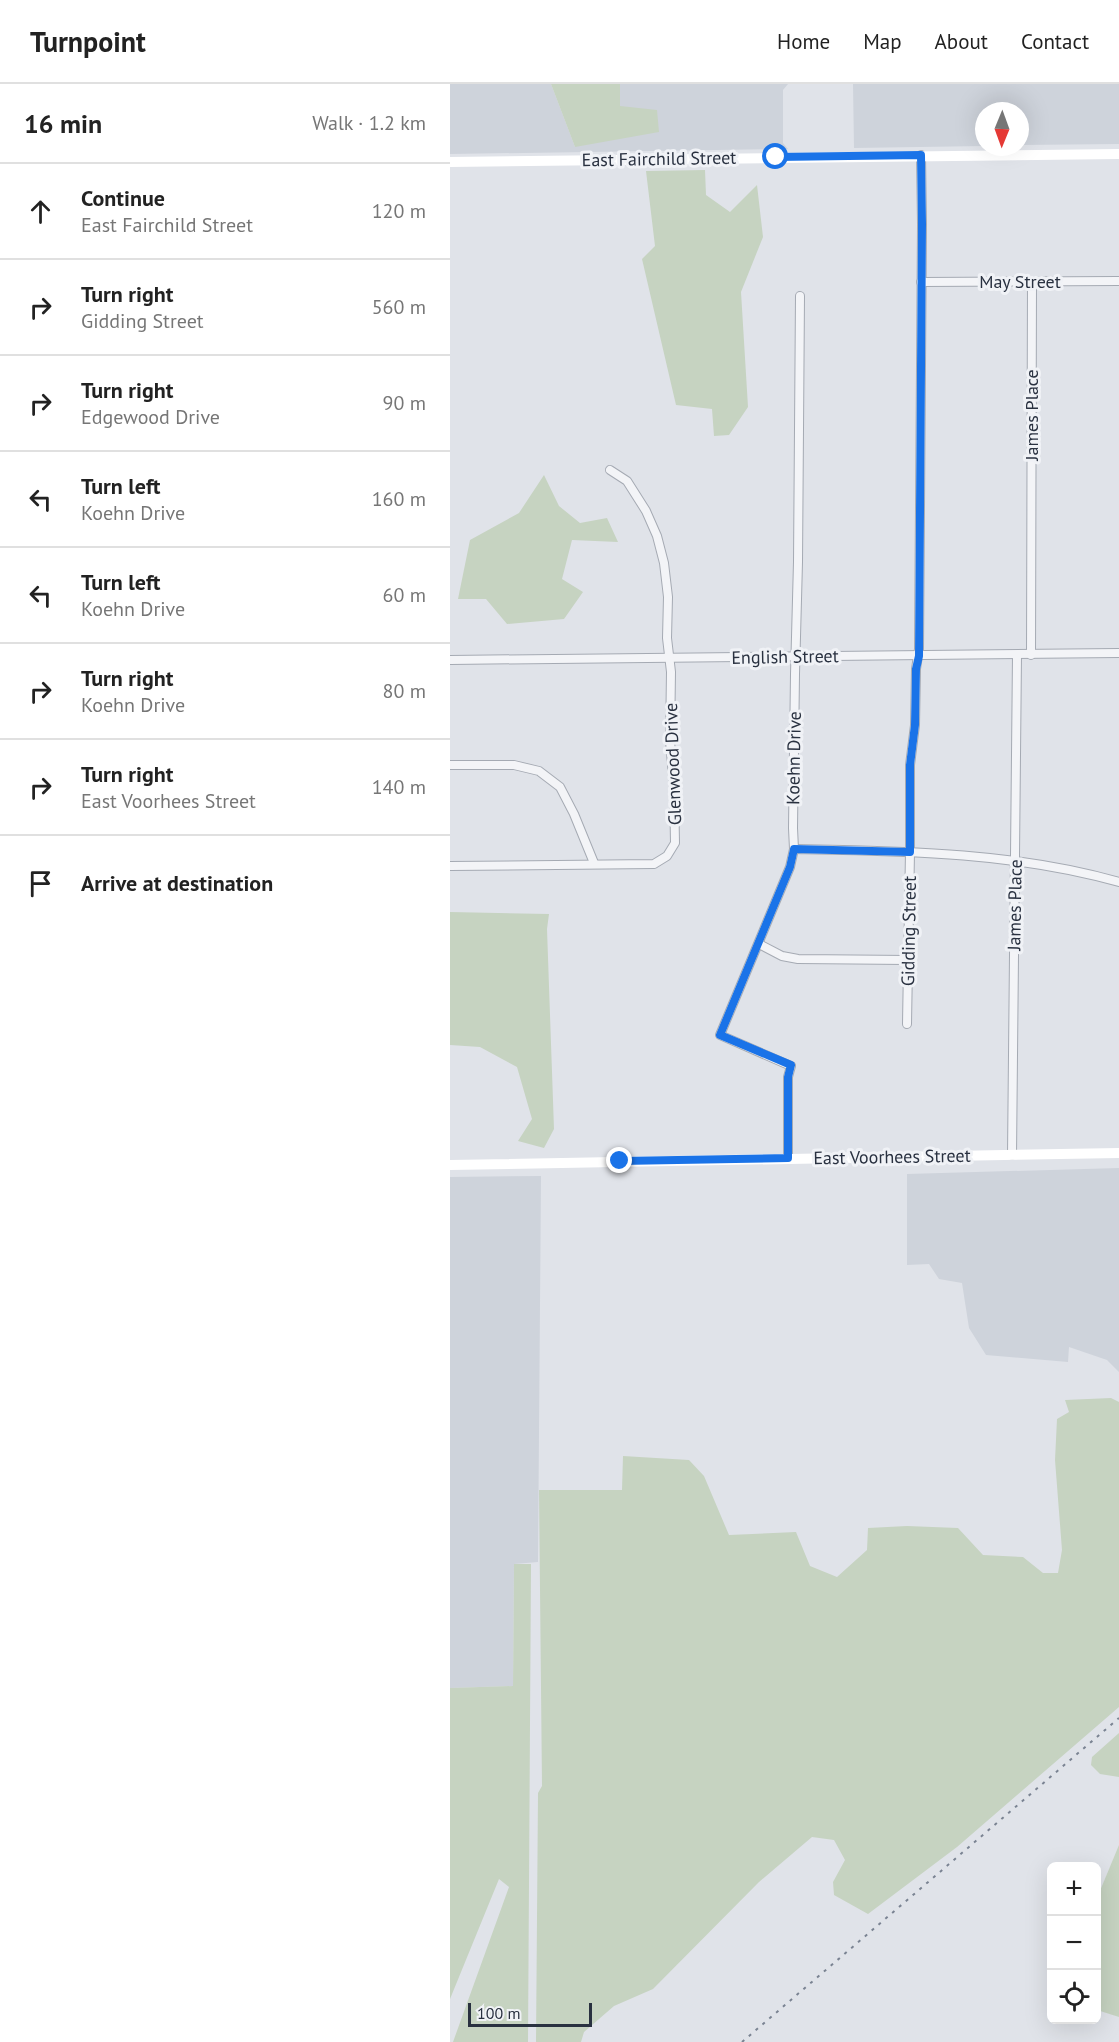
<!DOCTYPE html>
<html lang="en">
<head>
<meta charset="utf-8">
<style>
	:root { --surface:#fff; --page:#f6f6f6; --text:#222; --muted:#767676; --line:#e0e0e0 }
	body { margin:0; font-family:"PT Sans",sans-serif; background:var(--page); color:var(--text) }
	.controls { position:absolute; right:18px; bottom:18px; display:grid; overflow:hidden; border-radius:9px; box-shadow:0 6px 24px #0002 }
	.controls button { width:54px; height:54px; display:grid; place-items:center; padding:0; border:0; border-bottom:2px solid var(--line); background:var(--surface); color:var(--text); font:30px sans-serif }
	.compass { position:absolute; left:525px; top:18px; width:54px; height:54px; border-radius:50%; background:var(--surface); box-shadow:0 6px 24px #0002; rotate:181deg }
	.scale { position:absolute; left:18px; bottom:15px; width:124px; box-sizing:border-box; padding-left:6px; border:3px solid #293140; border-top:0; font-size:16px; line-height:21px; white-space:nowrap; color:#293140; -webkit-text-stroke:4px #f0f2f6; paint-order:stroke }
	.stop { position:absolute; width:18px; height:18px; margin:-14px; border:4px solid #1a73e8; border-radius:50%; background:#fff }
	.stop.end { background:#1a73e8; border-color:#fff; box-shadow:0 2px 6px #0008 }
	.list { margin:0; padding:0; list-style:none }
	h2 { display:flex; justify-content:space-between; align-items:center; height:78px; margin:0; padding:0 24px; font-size:26px }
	h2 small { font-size:20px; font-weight:400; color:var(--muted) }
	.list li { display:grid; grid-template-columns:39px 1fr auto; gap:18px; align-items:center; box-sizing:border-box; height:96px; padding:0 24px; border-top:2px solid var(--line) }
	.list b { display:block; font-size:22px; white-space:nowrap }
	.list p { margin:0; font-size:20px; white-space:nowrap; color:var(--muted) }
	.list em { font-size:20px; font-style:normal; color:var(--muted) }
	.icon { flex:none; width:33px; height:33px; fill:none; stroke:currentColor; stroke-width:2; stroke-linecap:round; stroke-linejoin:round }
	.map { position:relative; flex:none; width:669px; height:1958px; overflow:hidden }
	header { display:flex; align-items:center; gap:36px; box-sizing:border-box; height:84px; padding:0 30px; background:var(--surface); border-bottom:2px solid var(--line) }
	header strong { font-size:28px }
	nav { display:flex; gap:33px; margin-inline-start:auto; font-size:21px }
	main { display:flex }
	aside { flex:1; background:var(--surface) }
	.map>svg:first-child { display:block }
</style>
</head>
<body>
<header>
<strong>Turnpoint</strong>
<nav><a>Home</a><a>Map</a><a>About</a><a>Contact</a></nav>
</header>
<main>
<aside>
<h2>16 min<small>Walk · 1.2 km</small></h2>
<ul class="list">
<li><svg class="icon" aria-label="ahead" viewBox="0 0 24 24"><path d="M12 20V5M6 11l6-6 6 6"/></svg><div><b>Continue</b><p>East Fairchild Street</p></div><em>120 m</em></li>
<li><svg class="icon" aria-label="right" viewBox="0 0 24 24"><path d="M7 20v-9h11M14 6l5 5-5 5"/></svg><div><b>Turn right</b><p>Gidding Street</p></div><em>560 m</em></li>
<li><svg class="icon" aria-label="right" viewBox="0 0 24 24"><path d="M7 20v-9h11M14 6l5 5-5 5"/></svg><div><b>Turn right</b><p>Edgewood Drive</p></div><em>90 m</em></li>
<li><svg class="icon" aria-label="left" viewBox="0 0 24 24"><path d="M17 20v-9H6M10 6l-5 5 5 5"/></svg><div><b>Turn left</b><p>Koehn Drive</p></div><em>160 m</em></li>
<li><svg class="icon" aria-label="left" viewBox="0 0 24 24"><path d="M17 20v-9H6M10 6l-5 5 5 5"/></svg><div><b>Turn left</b><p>Koehn Drive</p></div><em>60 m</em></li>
<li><svg class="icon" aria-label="right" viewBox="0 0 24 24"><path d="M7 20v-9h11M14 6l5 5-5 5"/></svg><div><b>Turn right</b><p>Koehn Drive</p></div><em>80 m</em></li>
<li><svg class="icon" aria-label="right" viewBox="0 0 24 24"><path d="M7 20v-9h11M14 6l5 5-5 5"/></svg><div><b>Turn right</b><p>East Voorhees Street</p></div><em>140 m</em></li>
<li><svg class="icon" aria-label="arrive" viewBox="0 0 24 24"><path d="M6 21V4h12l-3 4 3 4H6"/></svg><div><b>Arrive at destination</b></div></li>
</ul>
</aside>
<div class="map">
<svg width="669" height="1958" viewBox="0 0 669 1958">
	<rect width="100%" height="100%" fill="#e0e3e9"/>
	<g fill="#ced3db">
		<path d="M0,0H101L125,63L170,22V0H338L333,6V59L338,65L0,70Z"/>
		<path d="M403,0H669V60L570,61V27H534V62L404,64Z"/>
		<path d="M669,1084V1288L657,1276L619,1263L618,1278L536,1271L519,1244L512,1199L489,1195L479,1180L457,1181V1090Z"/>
		<path d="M91,1092L88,1478L64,1480L63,1602L0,1604V1093Z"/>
	</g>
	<g fill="#c6d3c1">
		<path d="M101,0H170V22L207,26L209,48L125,63Z"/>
		<path d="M255,86L256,111L280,128L307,101L313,153L291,208L298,323L279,351L264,352L262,325L226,321L192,175L205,162L196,87Z"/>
		<path d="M94,391L109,422L130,439L157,434L168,458L122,456L112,495L133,508L114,535L57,540L36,515H8L20,456L69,429Z"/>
		<path d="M0,828L99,830L97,845L104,1045L94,1064L68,1057L82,1035L67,983L30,963L0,961Z"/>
		<path d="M661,1314L669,1318V1623L507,1763L418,1830L384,1811L383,1798L395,1776L384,1756L362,1753L309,1798L203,1905L164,1922L134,1948L131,1958H86L88,1709L92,1702L89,1406H172L173,1372L239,1376L254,1392L279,1451L346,1448L360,1482L387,1493L417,1466L418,1444L457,1442L508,1444L533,1471L573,1473L593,1489H608L612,1466L605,1376L607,1335L619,1328L615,1316Z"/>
		<path d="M64,1480H81L78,1958H3L59,1803L49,1795L0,1915V1604L63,1602Z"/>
		<path d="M669,1649V1693L650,1690L641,1681L642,1673Z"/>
		<path d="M669,1761V1933L647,1926V1814Z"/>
	</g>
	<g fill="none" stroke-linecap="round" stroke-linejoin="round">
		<g stroke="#a5aab3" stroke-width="10">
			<g id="street">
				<path d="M471,198L669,197"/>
				<path d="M581,571L582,198"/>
				<path d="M0,576L669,569"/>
				<path d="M0,681H64L89,687L110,703L124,730L144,779"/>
				<path d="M344,765C452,767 564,768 669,798"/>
				<path d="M0,782L204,780L217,772L225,759L224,704L220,657L221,588L217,554L218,513L214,479L207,452L196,427L177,397L160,386"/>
				<path d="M309,860L332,872L348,875L458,876"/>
				<path d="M457,940L460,768V681L465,641L466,585L469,565L472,140L471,71"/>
				<path d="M562,1071L567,571"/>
				<path d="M338,1074V993L341,982L270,951L340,783L344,765L343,744L345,590L348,478L350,212"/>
			</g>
		</g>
		<use href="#street" stroke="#f3f4f7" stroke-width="8"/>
		<g stroke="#fff" stroke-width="10">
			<path d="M0,78L669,70"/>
			<path d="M0,1081L669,1069"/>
		</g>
		<path stroke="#7a8392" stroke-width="2" stroke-dasharray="3 6" stroke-linecap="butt" d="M292,1958L669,1634"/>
	</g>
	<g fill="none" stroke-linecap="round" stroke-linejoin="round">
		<path stroke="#1a73e8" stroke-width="8" d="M170,1077L338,1074V993L341,981L270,951L340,783L344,765L460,768V681L465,641L466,585L469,572L472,140L471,71L326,73"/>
	</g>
	<g text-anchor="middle" stroke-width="6" stroke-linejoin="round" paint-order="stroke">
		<g font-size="18" fill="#293140" stroke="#f0f2f6">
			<text transform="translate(209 75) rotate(-1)" y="6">East Fairchild Street</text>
			<text x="570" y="204">May Street</text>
			<text transform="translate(582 331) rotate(-90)" y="6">James Place</text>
			<text transform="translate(335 573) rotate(-1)" y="6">English Street</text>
			<text transform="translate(344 674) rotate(-89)" y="6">Koehn Drive</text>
			<text transform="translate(223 680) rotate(-92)" y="6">Glenwood Drive</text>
			<text transform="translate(565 821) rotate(-89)" y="6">James Place</text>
			<text transform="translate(459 847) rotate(-89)" y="6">Gidding Street</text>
			<text transform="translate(442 1073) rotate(-1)" y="6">East Voorhees Street</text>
		</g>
	</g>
</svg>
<div class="controls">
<button>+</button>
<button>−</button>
<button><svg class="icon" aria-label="locate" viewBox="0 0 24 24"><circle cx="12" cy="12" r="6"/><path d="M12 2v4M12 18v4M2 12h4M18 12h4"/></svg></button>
</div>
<svg class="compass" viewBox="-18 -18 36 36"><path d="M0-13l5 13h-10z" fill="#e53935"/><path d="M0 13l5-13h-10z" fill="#767676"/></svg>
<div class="scale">100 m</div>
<div class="stop" style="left:326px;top:73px"></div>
<div class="stop end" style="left:170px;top:1077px"></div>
</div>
</main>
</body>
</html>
